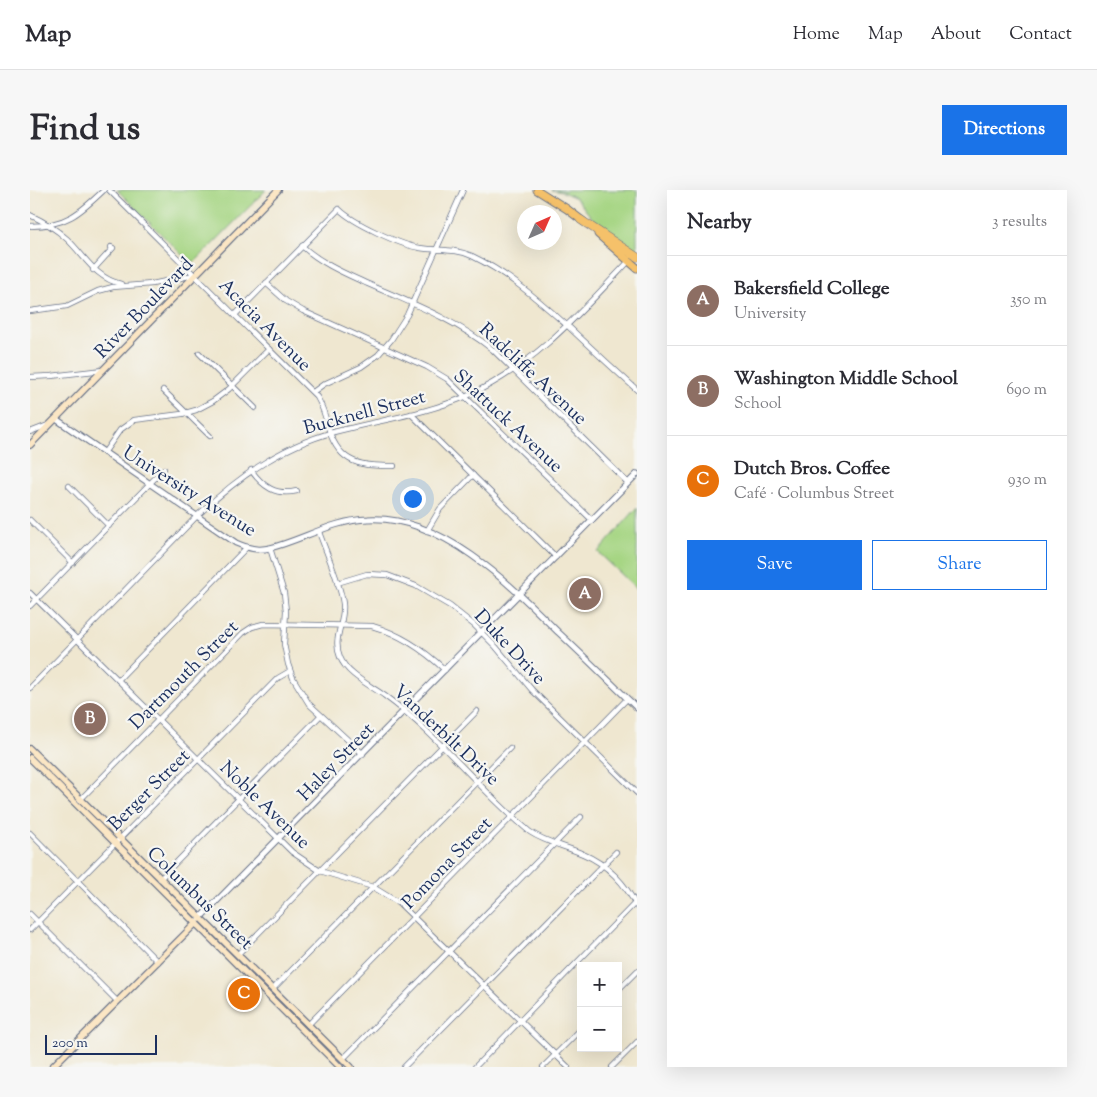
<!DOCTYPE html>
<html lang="en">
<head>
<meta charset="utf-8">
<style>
	:root { --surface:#fff; --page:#f7f7f7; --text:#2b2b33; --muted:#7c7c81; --line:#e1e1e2; --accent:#1a73e8 }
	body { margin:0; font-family:"Sorts Mill Goudy",serif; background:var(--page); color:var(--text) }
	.controls { position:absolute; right:15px; bottom:15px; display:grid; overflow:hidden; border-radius:0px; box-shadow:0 5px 20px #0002 }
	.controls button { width:45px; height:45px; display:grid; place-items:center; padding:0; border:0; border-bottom:1px solid var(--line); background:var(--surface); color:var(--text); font:25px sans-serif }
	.compass { position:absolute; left:487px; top:15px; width:45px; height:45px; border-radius:50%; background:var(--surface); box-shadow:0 5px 20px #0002; rotate:45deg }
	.scale { position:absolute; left:15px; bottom:12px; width:112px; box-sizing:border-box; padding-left:5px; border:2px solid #1b2f5e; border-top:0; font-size:14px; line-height:18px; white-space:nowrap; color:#1b2f5e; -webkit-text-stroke:4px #f6f6f2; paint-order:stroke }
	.you { position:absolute; left:382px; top:308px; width:18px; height:18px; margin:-12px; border:4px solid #fff; border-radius:50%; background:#1a73e8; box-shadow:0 0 0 8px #1a73e833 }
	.badge { display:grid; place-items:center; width:32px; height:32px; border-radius:50%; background:var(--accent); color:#fff; font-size:16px; font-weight:700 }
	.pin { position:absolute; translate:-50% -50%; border:2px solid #fff; box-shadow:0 1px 5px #0006 }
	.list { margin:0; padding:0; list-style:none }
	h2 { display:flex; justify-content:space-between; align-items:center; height:65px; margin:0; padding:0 20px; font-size:21px }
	h2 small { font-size:16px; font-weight:400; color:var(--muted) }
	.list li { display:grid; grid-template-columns:32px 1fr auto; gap:15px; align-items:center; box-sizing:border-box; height:90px; padding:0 20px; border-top:1px solid var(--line) }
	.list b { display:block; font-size:19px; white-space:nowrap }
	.list p { margin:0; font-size:16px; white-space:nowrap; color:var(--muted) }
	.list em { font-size:16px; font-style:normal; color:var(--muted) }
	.actions { display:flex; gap:10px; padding:15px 20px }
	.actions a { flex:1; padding:11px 0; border:1px solid var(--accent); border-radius:0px; text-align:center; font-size:18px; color:var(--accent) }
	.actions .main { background:var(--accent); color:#fff }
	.map { position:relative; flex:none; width:607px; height:877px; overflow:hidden; border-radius:0px }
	header { display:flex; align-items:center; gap:30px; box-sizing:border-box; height:70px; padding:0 25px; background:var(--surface); border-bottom:1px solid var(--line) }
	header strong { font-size:24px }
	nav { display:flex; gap:28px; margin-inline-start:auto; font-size:18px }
	.intro { display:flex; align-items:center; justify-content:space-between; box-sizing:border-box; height:120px; padding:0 30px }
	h1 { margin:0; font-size:35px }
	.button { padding:12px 22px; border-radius:0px; background:var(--accent); color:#fff; font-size:18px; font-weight:700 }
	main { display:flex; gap:30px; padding:0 30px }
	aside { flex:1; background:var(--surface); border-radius:0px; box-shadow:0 5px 20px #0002 }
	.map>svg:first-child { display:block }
</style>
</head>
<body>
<header>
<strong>Map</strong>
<nav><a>Home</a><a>Map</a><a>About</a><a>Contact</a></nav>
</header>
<div class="intro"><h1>Find us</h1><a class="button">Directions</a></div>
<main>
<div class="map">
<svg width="607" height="877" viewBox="0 0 607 877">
	<rect width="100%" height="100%" fill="#f6f6f2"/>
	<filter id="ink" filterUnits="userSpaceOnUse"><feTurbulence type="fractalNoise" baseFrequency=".02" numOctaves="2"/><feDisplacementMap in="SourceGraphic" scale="10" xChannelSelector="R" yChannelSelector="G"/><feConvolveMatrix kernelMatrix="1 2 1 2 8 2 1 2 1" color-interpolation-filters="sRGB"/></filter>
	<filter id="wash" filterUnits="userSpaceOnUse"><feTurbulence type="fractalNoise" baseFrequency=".0096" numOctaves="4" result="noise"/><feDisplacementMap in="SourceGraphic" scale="20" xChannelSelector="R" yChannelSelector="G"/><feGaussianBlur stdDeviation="1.12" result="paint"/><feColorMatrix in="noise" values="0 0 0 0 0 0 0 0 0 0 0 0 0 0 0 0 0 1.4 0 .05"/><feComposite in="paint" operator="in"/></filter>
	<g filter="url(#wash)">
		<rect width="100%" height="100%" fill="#efe7d0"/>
		<g fill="#a6d583" stroke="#608270">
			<path d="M87,0H236L166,71L159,72Z"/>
			<path d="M522,0H607V64L562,28L546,8L533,2Z"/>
			<path d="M607,318V399L568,362Z"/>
		</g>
	</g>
	<g filter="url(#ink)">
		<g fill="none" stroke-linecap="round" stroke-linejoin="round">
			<g stroke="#656f86" stroke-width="6">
				<g id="minor">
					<path d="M79,0L287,207C293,217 296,228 299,240C310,275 332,276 364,276"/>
					<path d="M0,25C13,31 26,39 37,49C55,66 65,88 91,94"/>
					<path d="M0,36C36,36 50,23 74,0"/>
					<path d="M272,56C292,74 314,83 338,94C381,113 426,130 463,160L598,293"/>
					<path d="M63,80L83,58L81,57"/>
					<path d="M236,93L256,111L273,121L397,177L417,189L562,330"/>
					<path d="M0,121L37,116L68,101L83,97L122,94L164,85"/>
					<path d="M205,125L309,19C323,33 370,55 390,58C408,61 425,58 442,66C480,84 509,111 540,138C562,159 585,180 607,200"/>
					<path d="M169,163L225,218"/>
					<path d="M0,187L21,186L73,180"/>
					<path d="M133,200L180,246"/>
					<path d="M283,202L294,194L331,177L348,165L361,150L377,125L433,0"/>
					<path d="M381,224L526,367"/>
					<path d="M0,242L18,235"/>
					<path d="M74,263L90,240L104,230L152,224L166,220L183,211L199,199L239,159"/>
					<path d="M221,280C233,297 246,306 267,301"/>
					<path d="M39,296L79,336"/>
					<path d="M0,330L43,373"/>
					<path d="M397,341L410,319L443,285"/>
					<path d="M289,342C296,362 311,395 313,414C315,433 302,448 310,467C317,485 340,495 355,506C409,545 449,600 500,642C517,653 535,656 553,664C577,674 596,694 607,717"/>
					<path d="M240,358L254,403L256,421L254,454L258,474L263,488L279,514L333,564"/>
					<path d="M307,393L337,384L357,385L386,396L420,416L444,435L466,457L502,500L607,603"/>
					<path d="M0,403L262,662L290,681L343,697L369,713L538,877"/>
					<path d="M0,416L134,279"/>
					<path d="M88,490L217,357"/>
					<path d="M0,498L167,326C210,285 257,252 316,239C356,229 398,223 437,206C503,177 550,123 599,71"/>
					<path d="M50,610L213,443L222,437L233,434L342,436C370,444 394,460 415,480"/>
					<path d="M0,643L128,772"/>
					<path d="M130,689L290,526"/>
					<path d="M0,724L87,811"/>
					<path d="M0,740L248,488L260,481"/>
					<path d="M208,764L447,521"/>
					<path d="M243,799L480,558"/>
					<path d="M588,800L607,781"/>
					<path d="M278,835L597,509"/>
					<path d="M313,869L551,627"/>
					<path d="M374,877L586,662"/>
					<path d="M445,877L606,712"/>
					<path d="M513,877L551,839"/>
					<path d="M582,877L607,852"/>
				</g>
			</g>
			<g stroke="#656f86" stroke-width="7">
				<g id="tertiary">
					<path d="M26,229L206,353C218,358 227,361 240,358C272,350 304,330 338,329C412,325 480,394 528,442C555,467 581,493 607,518"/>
					<path d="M169,729L607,284"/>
				</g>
			</g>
			<g stroke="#656f86" stroke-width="8">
				<g id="secondary">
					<path d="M0,255L248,0"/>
					<path d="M0,559L321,877"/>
					<path d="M0,568L310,877"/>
					<path d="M22,877L166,733"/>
				</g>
			</g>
			<g stroke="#656f86" stroke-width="9">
				<g id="primary">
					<path d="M507,0L537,19L554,32"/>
					<path d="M568,44L607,78"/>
				</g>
			</g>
			<g stroke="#656f86" stroke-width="9">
				<path id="motorway" d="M551,30L607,67"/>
			</g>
			<use href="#minor" stroke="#fff" stroke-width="4.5"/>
			<use href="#tertiary" stroke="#fff" stroke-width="5"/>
			<use href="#secondary" stroke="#fbe6c4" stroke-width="5.5"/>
			<use href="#primary" stroke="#f5c16b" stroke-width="7"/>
			<use href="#motorway" stroke="#f5c16b" stroke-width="8"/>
		</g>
	</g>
	<g text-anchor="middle" stroke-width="4.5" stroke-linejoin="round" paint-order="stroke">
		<g font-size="19" fill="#1b2f5e" stroke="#f6f6f2">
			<text transform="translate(113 117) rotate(-46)" y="7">River Boulevard</text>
			<text transform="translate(236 134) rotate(45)" y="7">Acacia Avenue</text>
			<text transform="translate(504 183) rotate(43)" y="7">Radcliffe Avenue</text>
			<text transform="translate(334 221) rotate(-15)" y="7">Bucknell Street</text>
			<text transform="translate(479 230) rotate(43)" y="7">Shattuck Avenue</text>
			<text transform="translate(160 300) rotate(32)" y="7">University Avenue</text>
			<text transform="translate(481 456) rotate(47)" y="7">Duke Drive</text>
			<text transform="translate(153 484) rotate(-45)" y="7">Dartmouth Street</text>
			<text transform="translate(417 544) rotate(43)" y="7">Vanderbilt Drive</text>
			<text transform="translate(305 571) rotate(-46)" y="7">Haley Street</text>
			<text transform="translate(118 599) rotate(-45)" y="7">Berger Street</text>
			<text transform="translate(236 614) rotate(44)" y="7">Noble Avenue</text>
			<text transform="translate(416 672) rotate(-46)" y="7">Pomona Street</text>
			<text transform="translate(171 707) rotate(44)" y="7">Columbus Street</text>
		</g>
	</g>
</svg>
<div class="controls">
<button>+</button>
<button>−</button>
</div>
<svg class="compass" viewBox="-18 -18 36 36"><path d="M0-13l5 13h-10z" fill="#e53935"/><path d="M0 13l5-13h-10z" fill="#7c7c81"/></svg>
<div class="scale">200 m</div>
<div class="you"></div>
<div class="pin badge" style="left:555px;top:404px;background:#8d6e63">A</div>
<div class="pin badge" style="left:60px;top:529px;background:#8d6e63">B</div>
<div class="pin badge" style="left:214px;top:804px;background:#e8710a">C</div>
</div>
<aside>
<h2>Nearby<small>3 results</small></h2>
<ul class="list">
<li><span class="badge" style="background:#8d6e63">A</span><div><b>Bakersfield College</b><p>University</p></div><em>350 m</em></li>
<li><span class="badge" style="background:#8d6e63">B</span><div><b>Washington Middle School</b><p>School</p></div><em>690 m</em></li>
<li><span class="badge" style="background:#e8710a">C</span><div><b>Dutch Bros. Coffee</b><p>Café · Columbus Street</p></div><em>930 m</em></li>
</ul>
<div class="actions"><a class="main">Save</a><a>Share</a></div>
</aside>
</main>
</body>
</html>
